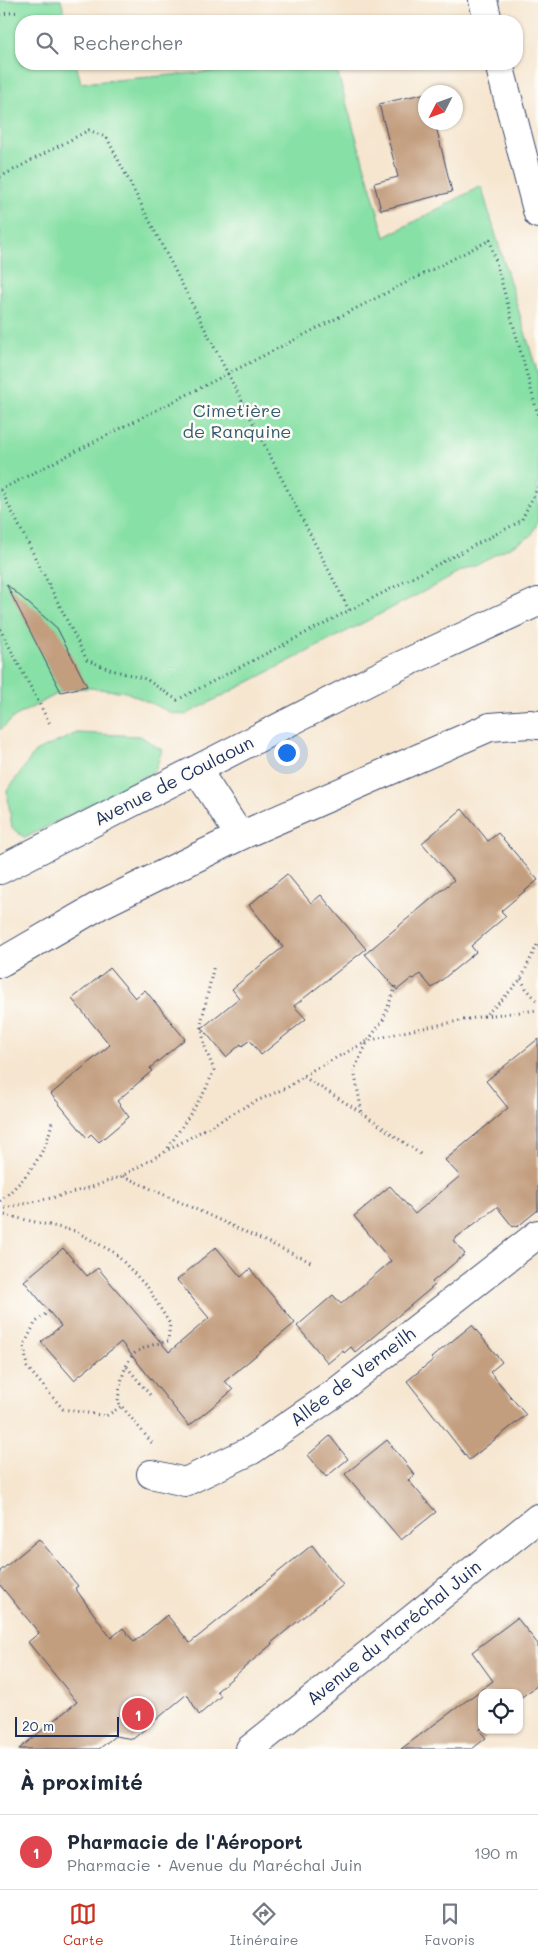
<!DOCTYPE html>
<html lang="fr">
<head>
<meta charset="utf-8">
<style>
	:root { --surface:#fff; --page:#f2f2f3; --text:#1f2937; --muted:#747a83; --line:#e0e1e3; --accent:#c8321e }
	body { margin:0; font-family:Mali,sans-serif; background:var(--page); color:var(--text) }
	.controls { position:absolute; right:15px; bottom:15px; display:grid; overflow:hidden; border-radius:10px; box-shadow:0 1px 4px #0004 }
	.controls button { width:45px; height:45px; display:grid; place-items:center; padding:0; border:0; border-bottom:1px solid var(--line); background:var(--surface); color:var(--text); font:25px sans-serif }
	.compass { position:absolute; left:418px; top:85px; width:45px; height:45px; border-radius:50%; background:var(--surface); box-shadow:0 1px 4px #0004; rotate:228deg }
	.scale { position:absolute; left:15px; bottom:12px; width:104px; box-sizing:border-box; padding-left:5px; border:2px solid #1b2f5e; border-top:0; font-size:14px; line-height:18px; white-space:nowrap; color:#1b2f5e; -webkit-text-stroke:4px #fdfcf7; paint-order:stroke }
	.you { position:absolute; left:286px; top:752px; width:18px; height:18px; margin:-12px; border:4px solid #fff; border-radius:50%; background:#1a73e8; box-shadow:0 0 0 8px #1a73e833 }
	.badge { display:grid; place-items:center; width:32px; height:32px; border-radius:50%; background:var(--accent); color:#fff; font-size:16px; font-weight:700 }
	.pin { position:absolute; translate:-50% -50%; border:2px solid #fff; box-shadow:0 1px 5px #0006 }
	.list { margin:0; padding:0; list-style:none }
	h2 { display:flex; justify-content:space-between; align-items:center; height:65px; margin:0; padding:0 20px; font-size:21px }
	h2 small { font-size:16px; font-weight:400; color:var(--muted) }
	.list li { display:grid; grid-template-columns:32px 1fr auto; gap:15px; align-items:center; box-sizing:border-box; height:75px; padding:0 20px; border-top:1px solid var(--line) }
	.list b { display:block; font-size:19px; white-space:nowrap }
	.list p { margin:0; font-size:16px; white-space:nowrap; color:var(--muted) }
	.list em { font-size:16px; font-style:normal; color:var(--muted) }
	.icon { flex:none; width:28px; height:28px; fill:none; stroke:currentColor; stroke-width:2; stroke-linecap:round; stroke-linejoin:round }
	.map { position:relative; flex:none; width:538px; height:1749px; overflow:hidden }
	.search { position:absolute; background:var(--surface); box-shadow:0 1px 4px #0004; left:15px; right:15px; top:15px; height:55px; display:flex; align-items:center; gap:12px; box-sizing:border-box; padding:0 18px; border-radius:20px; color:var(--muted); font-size:19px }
	.sheet { height:140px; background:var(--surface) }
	nav { display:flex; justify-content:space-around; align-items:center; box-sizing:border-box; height:70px; border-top:1px solid var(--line); background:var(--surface); font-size:14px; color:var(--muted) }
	nav a { display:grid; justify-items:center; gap:2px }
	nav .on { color:var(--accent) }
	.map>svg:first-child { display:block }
</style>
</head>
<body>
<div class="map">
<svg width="538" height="1749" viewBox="0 0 538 1749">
	<rect width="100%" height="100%" fill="#fdfcf7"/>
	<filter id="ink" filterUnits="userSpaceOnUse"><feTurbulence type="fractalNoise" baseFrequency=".02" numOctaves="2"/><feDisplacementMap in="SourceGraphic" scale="10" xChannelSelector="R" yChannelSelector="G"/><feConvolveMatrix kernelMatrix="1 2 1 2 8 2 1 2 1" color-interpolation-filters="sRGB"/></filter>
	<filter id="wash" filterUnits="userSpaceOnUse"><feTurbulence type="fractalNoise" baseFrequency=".0096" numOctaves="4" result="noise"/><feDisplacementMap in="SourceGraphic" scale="20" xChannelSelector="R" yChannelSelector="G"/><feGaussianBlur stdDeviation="1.12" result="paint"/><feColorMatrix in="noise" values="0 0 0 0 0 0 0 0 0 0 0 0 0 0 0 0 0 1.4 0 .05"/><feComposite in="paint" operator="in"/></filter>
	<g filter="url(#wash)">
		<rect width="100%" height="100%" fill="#f6e6d0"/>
		<g fill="#87e0a5" stroke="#518882">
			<path d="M0,0H61L66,21H21V64H76L81,83L299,64H335L385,237L481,186L538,375V521L531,536L185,715L172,713L126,692L89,688L74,689L61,692L14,717L0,730Z"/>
			<path d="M77,733L140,736L162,750L155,771L25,838L12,828L7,791L35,752Z"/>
		</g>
		<g id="blocks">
			<g fill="#c29d7e">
				<path d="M426,93V122H435L452,192L381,210L374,183L398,177L379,104Z"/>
				<path d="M6,584L57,628L87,686L61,692Z"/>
				<path d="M462,809L488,841L498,833L538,880L501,911L506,916L471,946L476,952L432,988L420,974L414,979L412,978L397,990L365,954L454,880L422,843Z"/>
				<path d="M287,874L311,903L321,895L366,949L294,1006L306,1019L261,1055L250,1040L242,1046L241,1044L226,1057L202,1028L239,998L232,989L283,947L249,905Z"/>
				<path d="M110,968L135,998L145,990L185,1039L150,1068L152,1071L117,1101L129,1117L99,1142L91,1134L87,1138L51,1094L110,1045L72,999Z"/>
				<path d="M538,1039V1210L517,1227L515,1226L513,1227L497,1207L453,1240L465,1254L432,1282L435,1285L355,1352L351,1347L344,1353L343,1351L328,1363L297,1326L333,1295L341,1304L391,1261L354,1216L390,1186L415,1214L460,1176L445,1160L508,1108L486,1081Z"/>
				<path d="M216,1247L241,1277L250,1269L295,1323L225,1381L233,1390L189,1426L121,1342L74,1380L41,1342L61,1326L24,1281L63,1248L87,1276L98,1268L169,1352L209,1318L177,1280Z"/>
				<path d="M472,1325L502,1362L490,1372L526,1415L469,1460L407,1381L433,1360L431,1358Z"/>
				<path d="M330,1436L348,1459L326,1477L308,1455Z"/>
				<path d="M387,1440L415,1475L408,1480L436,1512L401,1540L345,1474Z"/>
				<path d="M39,1539L78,1586L75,1588L111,1638L123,1628L134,1642L167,1615L190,1643L312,1545L343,1585L271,1643L272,1644L217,1691L221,1696L199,1715L187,1694L133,1739L115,1736L99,1749H19L77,1702L28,1642L39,1633L0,1585V1571Z"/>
				<path d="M517,1618L538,1644V1685L519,1699V1693H482V1728L479,1730L486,1738L472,1749H401L493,1681L472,1652Z"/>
			</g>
		</g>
	</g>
	<g filter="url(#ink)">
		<use href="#blocks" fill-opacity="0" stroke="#3c4a6f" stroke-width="1"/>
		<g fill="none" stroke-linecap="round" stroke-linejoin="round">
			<g stroke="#3c4a6f" stroke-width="30">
				<g id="minor">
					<path d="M483,0L488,21"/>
					<path d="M499,64L538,214"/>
					<path d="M197,770L240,836"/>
					<path d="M0,870L395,668L538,602"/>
					<path d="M0,963L100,905L240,836L490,727L529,724L538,725"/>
					<path d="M151,1474L185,1482L252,1450L335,1393L538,1234"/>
					<path d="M250,1749L538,1518"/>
				</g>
			</g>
			<g stroke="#3c4a6f" stroke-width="3" stroke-dasharray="1 4" stroke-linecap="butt">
				<path d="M0,14L19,12"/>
				<path d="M0,177L89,130L107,138L349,610"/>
				<path d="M0,490L490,240L538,415"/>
				<path d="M1,490L87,660L112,670L146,679L177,700L521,521L538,487"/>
				<path d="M0,629L51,726"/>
				<path d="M521,979L526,988L538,1002"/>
				<path d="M484,1016L538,1010"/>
				<path d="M304,1077L362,1113L354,1070L368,1041L383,1020L396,985"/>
				<path d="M362,1113L423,1156"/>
				<path d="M168,1148L205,1091L214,1070L205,1048L201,1024L214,965"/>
				<path d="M123,1176L313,1263"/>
				<path d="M0,1201C25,1180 46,1155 52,1122"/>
				<path d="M0,1209L56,1197L92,1187L122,1176L248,1105L288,1087L313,1070L368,1041L403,1032L484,1016L500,1002L521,979L538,943"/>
				<path d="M0,1214L75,1231L115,1253L148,1288L170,1324L168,1341C156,1344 140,1347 132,1356C123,1367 119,1389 118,1402L152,1443"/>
				<path d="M49,1311L35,1323L24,1345L27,1367L63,1409L106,1416L122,1406"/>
				<path d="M127,1367L150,1395"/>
			</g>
			<use href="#minor" stroke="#fff" stroke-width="28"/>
		</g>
	</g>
	<g text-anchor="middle" stroke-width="5" stroke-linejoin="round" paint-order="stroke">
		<g font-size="18" fill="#365b70" stroke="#fdfcf7">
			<text x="237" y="417">Cimetière<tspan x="237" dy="21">de Ranquine</tspan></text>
		</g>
		<g font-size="18" fill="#1b2f5e" stroke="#fdfcf7">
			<text transform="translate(174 781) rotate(-27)" y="6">Avenue de Coulaoun</text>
			<text transform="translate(353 1377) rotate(-37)" y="6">Allée de Verneilh</text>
			<text transform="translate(394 1633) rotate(-39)" y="6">Avenue du Maréchal Juin</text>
		</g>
	</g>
</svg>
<div class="controls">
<button><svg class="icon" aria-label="locate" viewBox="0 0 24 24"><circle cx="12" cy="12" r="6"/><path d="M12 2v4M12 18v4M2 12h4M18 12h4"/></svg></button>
</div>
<svg class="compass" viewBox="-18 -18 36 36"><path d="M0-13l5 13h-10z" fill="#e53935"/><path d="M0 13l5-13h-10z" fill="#747a83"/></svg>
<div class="scale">20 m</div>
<div class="you"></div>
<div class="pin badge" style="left:138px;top:1714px;background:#e0444e">1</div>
<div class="search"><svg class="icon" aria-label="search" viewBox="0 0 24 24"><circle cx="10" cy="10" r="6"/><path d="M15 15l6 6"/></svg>Rechercher</div>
</div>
<section class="sheet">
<h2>À proximité<small></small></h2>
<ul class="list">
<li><span class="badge" style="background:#e0444e">1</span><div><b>Pharmacie de l'Aéroport</b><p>Pharmacie · Avenue du Maréchal Juin</p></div><em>190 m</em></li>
</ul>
</section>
<nav>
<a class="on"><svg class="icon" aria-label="map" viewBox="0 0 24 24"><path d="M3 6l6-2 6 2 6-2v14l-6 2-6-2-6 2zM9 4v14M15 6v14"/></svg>Carte</a>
<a><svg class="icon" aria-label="directions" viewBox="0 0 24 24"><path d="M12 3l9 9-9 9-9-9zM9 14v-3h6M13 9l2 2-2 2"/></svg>Itinéraire</a>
<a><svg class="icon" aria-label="saved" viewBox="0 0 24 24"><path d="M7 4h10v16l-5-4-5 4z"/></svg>Favoris</a>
</nav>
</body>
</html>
